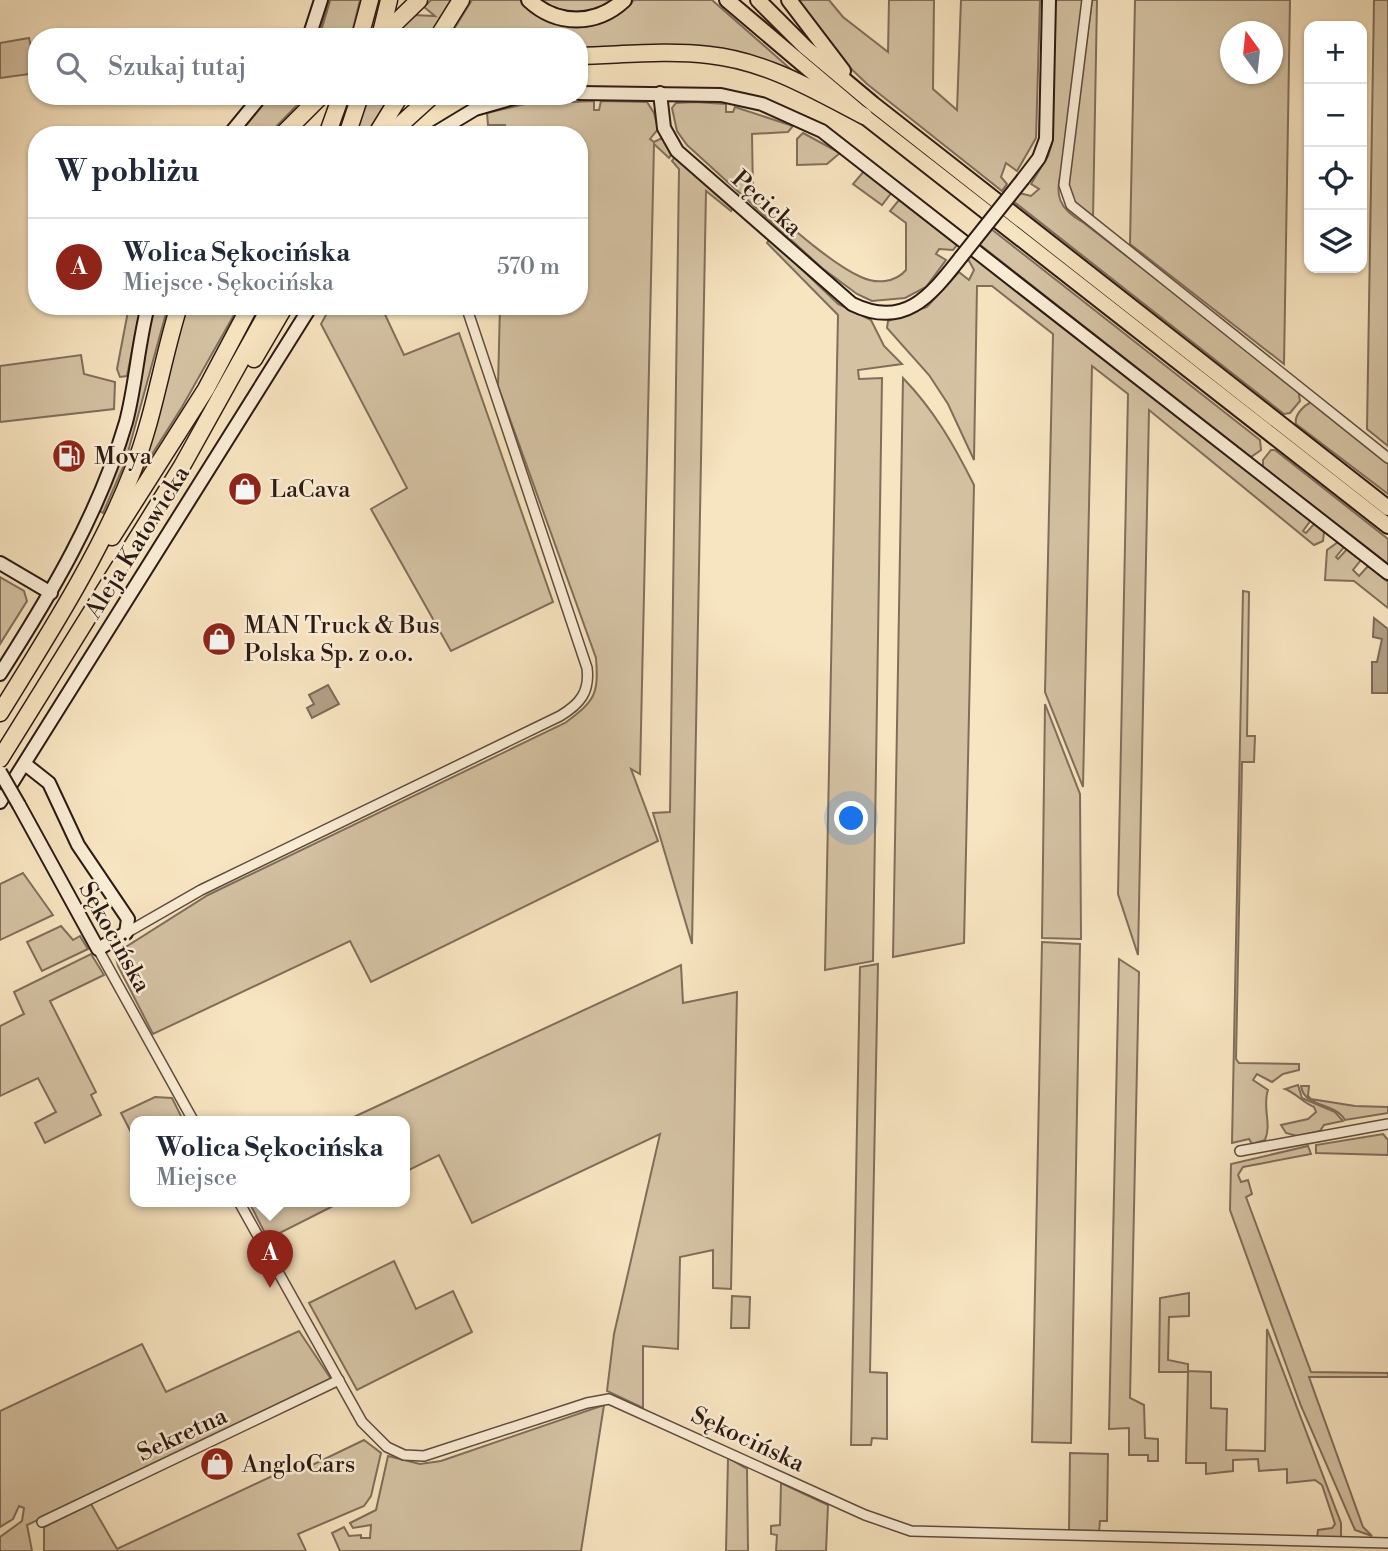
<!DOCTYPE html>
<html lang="pl">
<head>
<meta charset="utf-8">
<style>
	:root { --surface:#fff; --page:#f2f2f3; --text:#1f2937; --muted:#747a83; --line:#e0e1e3; --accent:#8f2418 }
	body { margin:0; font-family:"Libre Bodoni",serif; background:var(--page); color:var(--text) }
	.controls { position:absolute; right:21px; top:21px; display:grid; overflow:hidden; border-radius:14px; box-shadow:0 2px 5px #0004 }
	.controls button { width:63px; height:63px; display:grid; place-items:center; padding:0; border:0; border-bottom:2px solid var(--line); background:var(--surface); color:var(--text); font:35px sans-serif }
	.compass { position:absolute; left:1220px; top:21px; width:63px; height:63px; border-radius:50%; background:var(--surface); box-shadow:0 2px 5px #0004; rotate:345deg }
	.you { position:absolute; left:852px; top:819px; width:24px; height:24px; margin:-18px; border:5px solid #fff; border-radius:50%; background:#1a73e8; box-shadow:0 0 0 10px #1a73e833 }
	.badge { display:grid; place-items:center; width:46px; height:46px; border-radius:50%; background:var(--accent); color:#fff; font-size:23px; font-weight:700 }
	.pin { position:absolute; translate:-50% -58px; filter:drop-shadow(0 2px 4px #0008) }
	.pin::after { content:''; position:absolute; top:37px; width:24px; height:21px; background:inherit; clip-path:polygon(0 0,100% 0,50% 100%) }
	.popup { position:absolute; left:130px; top:1116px; width:280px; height:91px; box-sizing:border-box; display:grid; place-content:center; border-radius:14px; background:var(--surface); filter:drop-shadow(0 2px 5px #0005); font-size:23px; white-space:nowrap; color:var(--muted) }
	.popup b { font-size:26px; color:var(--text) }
	.popup::after { content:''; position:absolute; left:50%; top:100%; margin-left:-14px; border:14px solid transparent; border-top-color:var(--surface) }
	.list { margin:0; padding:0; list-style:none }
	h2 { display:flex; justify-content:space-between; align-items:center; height:91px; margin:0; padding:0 28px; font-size:30px }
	h2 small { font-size:23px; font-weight:400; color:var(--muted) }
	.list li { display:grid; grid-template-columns:46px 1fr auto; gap:21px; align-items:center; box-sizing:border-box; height:98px; padding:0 28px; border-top:2px solid var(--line) }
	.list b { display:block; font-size:26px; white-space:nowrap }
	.list p { margin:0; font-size:23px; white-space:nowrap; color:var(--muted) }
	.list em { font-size:23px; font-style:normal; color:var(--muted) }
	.icon { flex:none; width:38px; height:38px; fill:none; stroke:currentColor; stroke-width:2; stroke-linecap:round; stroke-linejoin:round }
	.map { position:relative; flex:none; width:1388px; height:1551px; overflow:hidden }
	.search { position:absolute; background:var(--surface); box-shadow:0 2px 5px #0004; left:28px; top:28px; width:560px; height:77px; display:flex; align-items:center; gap:18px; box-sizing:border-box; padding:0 24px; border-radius:28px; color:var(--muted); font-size:26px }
	.panel { position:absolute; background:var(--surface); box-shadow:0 2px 5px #0004; left:28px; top:126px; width:560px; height:189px; border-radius:28px }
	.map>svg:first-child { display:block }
</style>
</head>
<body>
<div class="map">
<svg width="1388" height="1551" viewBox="0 0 1388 1551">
	<rect width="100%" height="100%" fill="#f7e4c0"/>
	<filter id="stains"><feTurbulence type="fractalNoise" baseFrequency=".00286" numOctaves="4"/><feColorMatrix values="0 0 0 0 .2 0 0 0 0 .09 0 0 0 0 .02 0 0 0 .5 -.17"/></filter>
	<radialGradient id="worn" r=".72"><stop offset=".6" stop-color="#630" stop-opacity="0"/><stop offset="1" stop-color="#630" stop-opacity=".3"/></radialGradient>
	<g fill="#d4c2a3" stroke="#806e5b" stroke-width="2" fill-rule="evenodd">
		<path d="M326,0H360L351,37H314Z"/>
		<path d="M431,0H453L429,37H392L414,15L435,16L424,7Z"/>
		<path d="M472,0H520C554,35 601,37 634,0H712L794,72L765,60L579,49V37H449Z"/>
		<path d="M539,0H615C587,14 567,17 539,0Z"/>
		<path d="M796,0H829L843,17L888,52L889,0H934L933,89L957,110L961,0H1040L1036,138L1017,171L1006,163L1001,177L1007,184L1002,191L867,84L842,60Z"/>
		<path d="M1055,0H1082V13L1063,168C1053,195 1059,209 1084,223L1298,389L1300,401L1290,413L1284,414L1013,201L1019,193L1031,196L1039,189L1031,184L1048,156L1052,143Z"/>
		<path d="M1092,0H1097L1093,219L1075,204L1068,183Z"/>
		<path d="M1135,0H1290L1284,364L1130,244ZM1230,32H1272V74H1230Z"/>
		<path d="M1374,0H1388V446L1367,429Z"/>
		<path d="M29,38L37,73L0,78V43Z"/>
		<path d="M268,96L304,98L268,135H236Z"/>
		<path d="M368,96H390L366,135H355Z"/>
		<path d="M594,101V110H599L601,101L647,102L654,113L658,129L650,139L654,142L662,138L672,153L669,158L654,144L640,774L631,769L658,841L371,982L350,941L153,1034L118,966L116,958L121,950L208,895L565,723C594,701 599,696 596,658L498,386L500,306H579V135H505V125H488L487,113L525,104Z"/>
		<path d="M695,102L726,104V112H733L735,107L793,126L788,132L752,134L753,194C780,217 829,263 861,277C876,284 895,283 906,270V223L890,211L899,200L957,245L953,250L939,249L936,254L946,260L926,287L905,298L872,301L857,294L822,268L687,145L677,131L672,108L676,103Z"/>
		<path d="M803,133L840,153L827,164L797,165V139Z"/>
		<path d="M675,157L734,206L731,211L706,191L692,944L653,813L670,812L679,169L672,161Z"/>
		<path d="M864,171L892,192L882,205L853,184Z"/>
		<path d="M990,228L1260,440L1261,450L1251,457L979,244Z"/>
		<path d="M770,239L838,304L871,320L884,346L902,364L858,370L859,379L882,378L873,961L825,970L838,315L767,243Z"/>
		<path d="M972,255L1311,520L1303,531L1306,533L1314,524L1324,532L1323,541L1314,545L1149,410L1138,955L1118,894L1128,394L1092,366L1083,787L1045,692L1053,334L992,286H977L974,460L948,404L929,375L887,328L888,321L927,307L959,272L969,280L974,270L968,259Z"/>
		<path d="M129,306H141L127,376L120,377L117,369Z"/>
		<path d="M154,306H168L125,463L103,513L97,509Z"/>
		<path d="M186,306H239L182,407L137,478Z"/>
		<path d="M331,306H381L404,355L459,333L553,602L451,651L371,509L407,488L321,324Z"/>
		<path d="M81,355L84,374L115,382L114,409L0,422V366Z"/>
		<path d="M903,378C934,410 954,445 974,485L964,943L893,957Z"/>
		<path d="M1312,402L1388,461V494L1296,424C1294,415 1304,405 1312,402Z"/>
		<path d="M1271,450H1275L1388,539V566L1263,467V460Z"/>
		<path d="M1338,542L1344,547L1336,557L1338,559L1347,549L1361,560L1353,570L1359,576L1368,566L1388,582V608L1354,581L1325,580L1327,550Z"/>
		<path d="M0,577L24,591L27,601L0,644Z"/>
		<path d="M1243,591L1249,592L1247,736H1255L1254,762H1242L1236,1059L1239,1063L1299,1064V1070L1283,1074L1272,1082L1257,1074L1253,1080L1268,1090C1262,1107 1272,1124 1265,1140L1252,1144L1249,1139L1232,1143Z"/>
		<path d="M1045,704L1080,794L1081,939L1042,938Z"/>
		<path d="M23,873L53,915L0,940V884Z"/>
		<path d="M61,926L73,940L80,936L88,949L42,971L27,942Z"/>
		<path d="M1042,942L1080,944L1071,1443L1032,1442Z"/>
		<path d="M91,954L104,975L50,1001L96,1092L91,1095L101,1115L45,1143L35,1123L56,1112L38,1078L0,1096V1026L24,1014L14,992Z"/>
		<path d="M1119,959L1139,972L1130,1398L1144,1405L1145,1438L1158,1439V1461H1148V1455H1129V1428L1109,1429Z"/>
		<path d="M878,964L870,1372L887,1373V1439L872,1438L871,1445H851L860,967Z"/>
		<path d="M681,965L683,1003L737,992L731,1289L713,1288V1250L680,1257L678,1349L643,1346V1408L607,1391L614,1334L660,1134L472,1223L439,1155L405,1172V1122H343Z"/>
		<path d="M1298,1085L1302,1098L1335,1112L1343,1121L1324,1125L1320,1131L1297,1136L1286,1133L1281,1125L1308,1119L1316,1112L1314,1107C1302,1102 1296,1093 1285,1089Z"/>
		<path d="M1301,1086H1309L1308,1096L1311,1099L1355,1106L1388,1107V1113L1345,1120C1335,1102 1304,1108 1301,1086Z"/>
		<path d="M155,1097L172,1098L181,1116L171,1122H135V1140L121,1113Z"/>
		<path d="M1383,1134L1388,1140V1155L1316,1153V1145Z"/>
		<path d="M1308,1146L1311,1154L1243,1167L1238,1175L1241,1182L1248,1180L1252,1194L1246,1197L1311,1372L1388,1373V1377H1309L1363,1527L1372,1536L1355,1530L1301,1406L1230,1210L1231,1164Z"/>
		<path d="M249,1202H341L268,1239Z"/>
		<path d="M394,1261L416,1309L453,1291L472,1332L357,1390L309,1303Z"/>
		<path d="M1189,1293V1316L1169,1317L1168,1360L1188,1364V1371L1211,1372V1408L1227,1409L1226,1450L1265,1451L1267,1329L1341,1523V1538H1317L1318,1530L1332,1528L1335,1524L1322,1485L1315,1480L1287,1483V1469L1259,1471L1258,1459L1233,1460V1471L1206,1474V1463H1186L1188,1372H1159L1160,1298Z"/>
		<path d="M732,1296L750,1297L749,1328H731Z"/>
		<path d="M299,1331L331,1379L27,1525L32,1551H0V1537L22,1521L24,1508L19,1506L13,1519L0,1527V1411L142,1344L166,1392Z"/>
		<path d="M604,1405L581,1551H340L332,1533L344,1527L349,1536L361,1535V1538H370L371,1525L353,1528L350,1523L376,1510L388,1456L420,1464L441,1461Z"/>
		<path d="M364,1440L381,1453L371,1496L364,1506L298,1534L306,1551H44V1527L91,1504L117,1549L302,1462L306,1468Z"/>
		<path d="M1070,1453L1108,1454L1107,1521H1100L1099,1532L1069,1531Z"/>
		<path d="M728,1458L747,1469L748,1551H726Z"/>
		<path d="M781,1483L828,1505L826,1551H776L777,1535L771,1534V1526L780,1525Z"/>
	</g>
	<g fill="#b29f85" stroke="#7c6a57" stroke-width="2">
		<path d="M1374,618L1388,629V693H1372V662H1377L1382,639L1373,637Z"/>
		<path d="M328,685L339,704L312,718L307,708L314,704L309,695Z"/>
	</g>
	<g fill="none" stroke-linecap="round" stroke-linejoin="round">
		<path stroke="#7c6a57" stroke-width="2.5" d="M319,37L330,0"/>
		<g stroke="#5f4c3e" stroke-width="12">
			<g id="street">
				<path d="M1087,0L1064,185L1071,205L1388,458"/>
				<path d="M126,933L201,890L560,716C580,704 590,692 587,668L466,306"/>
				<path d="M98,949L194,1122"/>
				<path d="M1240,1151L1388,1124"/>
				<path d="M239,1202L362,1422L387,1447L404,1455L424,1456L587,1403L609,1399L865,1515L911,1531L1388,1543"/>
				<path d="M42,1522L339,1380"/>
			</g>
		</g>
		<g stroke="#2c1a13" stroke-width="16">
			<g id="secondary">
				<path d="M309,37L321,0"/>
				<path d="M579,93L721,95L762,104L822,131L1388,573"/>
				<path d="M660,93L664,128L677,151L852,304C905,330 931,295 961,257"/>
				<path d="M229,135L261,96"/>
				<path d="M432,135L475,109L520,96"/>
				<path d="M1023,179L1039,158L1046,139L1049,0"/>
				<path d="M0,563L51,593"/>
				<path d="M0,674C51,594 99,514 126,422C136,384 138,344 148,306"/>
				<path d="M0,802L311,306"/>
				<path d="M19,805L98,949L126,933L128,919L78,845L49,783L25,764"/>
			</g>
		</g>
		<g stroke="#2c1a13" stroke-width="18">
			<g id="primary">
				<path d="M529,0C557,26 596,26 624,0"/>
				<path d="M727,0L864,116L1388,526"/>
				<path d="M758,0L805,47L873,104L1388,508"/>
				<path d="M789,0L843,71"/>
			</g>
		</g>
		<g stroke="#2c1a13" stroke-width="19">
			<g id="highway">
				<path d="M360,37L370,0"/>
				<path d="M380,37L389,0"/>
				<path d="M381,37L419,0"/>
				<path d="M438,37L461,0"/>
				<path d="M579,56C622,55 666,50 709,55C766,61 814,90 864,116"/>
				<path d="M282,135L321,96"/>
				<path d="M327,135L341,96"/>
				<path d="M347,135L360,96"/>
				<path d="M376,135L400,96"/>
				<path d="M389,135L432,96"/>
				<path d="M254,359L285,306"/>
				<path d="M112,537L206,389L250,306"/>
				<path d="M0,713C47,637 101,553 133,470C154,417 162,360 179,306"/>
				<path d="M0,759L182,466L271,306"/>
			</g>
		</g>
		<use href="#street" stroke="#faedd6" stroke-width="9"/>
		<use href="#secondary" stroke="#faedd6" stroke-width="12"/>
		<use href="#primary" stroke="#f7e4c0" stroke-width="14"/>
		<use href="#highway" stroke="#f7e4c0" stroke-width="16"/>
		<g stroke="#2c1a13" stroke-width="16" stroke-linecap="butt">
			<g id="secondary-bridge">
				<path d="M961,257L1023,179"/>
				<path d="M0,772L19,805"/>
			</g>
		</g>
		<use href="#secondary-bridge" stroke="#faedd6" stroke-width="12"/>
	</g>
	<defs>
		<g id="fuel-disc" transform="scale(1.75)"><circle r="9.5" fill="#8f2418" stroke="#faedd6"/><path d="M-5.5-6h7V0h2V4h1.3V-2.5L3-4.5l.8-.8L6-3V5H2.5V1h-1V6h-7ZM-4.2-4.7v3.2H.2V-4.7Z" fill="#fff"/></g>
		<g id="shop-disc" transform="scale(1.75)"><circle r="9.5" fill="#8f2418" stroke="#faedd6"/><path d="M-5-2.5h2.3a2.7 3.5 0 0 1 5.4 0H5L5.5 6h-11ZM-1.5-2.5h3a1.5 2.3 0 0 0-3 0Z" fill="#fff"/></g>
	</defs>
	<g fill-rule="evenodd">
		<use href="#fuel-disc" x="69" y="456"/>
		<use href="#shop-disc" x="245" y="489"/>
		<use href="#shop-disc" x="219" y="639"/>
		<use href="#shop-disc" x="217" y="1464"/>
	</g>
	<g text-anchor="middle" stroke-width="5" stroke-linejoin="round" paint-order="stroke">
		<g font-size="24" fill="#2c1a13" stroke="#faedd6">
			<text transform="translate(767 203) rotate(42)" y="8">Pęcicka</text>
			<text transform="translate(137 542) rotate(-58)" y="8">Aleja Katowicka</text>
			<text transform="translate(115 937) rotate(61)" y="8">Sękocińska</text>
			<text transform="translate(182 1434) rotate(-25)" y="8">Sekretna</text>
			<text transform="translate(748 1439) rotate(25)" y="8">Sękocińska</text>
		</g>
		<g font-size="24" fill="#2c1a13" stroke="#faedd6" text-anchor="start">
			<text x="94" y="464">Moya</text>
			<text x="270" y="497">LaCava</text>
			<text x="244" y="633">MAN Truck &amp; Bus<tspan x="244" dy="28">Polska Sp. z o.o.</tspan></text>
			<text x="242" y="1472">AngloCars</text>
		</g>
	</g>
	<rect width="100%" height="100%" filter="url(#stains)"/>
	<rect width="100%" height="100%" fill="url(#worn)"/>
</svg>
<div class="controls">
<button>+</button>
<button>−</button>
<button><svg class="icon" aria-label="locate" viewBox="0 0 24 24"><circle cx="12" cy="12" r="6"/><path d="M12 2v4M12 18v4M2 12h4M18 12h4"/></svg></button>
<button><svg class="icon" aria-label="layers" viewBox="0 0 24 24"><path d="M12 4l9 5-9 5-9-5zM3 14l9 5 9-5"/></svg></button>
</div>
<svg class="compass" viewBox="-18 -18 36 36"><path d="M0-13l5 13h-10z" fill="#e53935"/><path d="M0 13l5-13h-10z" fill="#747a83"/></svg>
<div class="you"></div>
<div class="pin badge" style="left:270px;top:1288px">A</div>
<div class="popup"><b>Wolica Sękocińska</b>Miejsce</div>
<div class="search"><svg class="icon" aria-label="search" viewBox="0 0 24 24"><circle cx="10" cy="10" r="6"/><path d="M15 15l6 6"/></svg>Szukaj tutaj</div>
<section class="panel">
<h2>W pobliżu<small></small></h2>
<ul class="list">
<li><span class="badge">A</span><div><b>Wolica Sękocińska</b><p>Miejsce · Sękocińska</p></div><em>570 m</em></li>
</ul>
</section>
</div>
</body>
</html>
